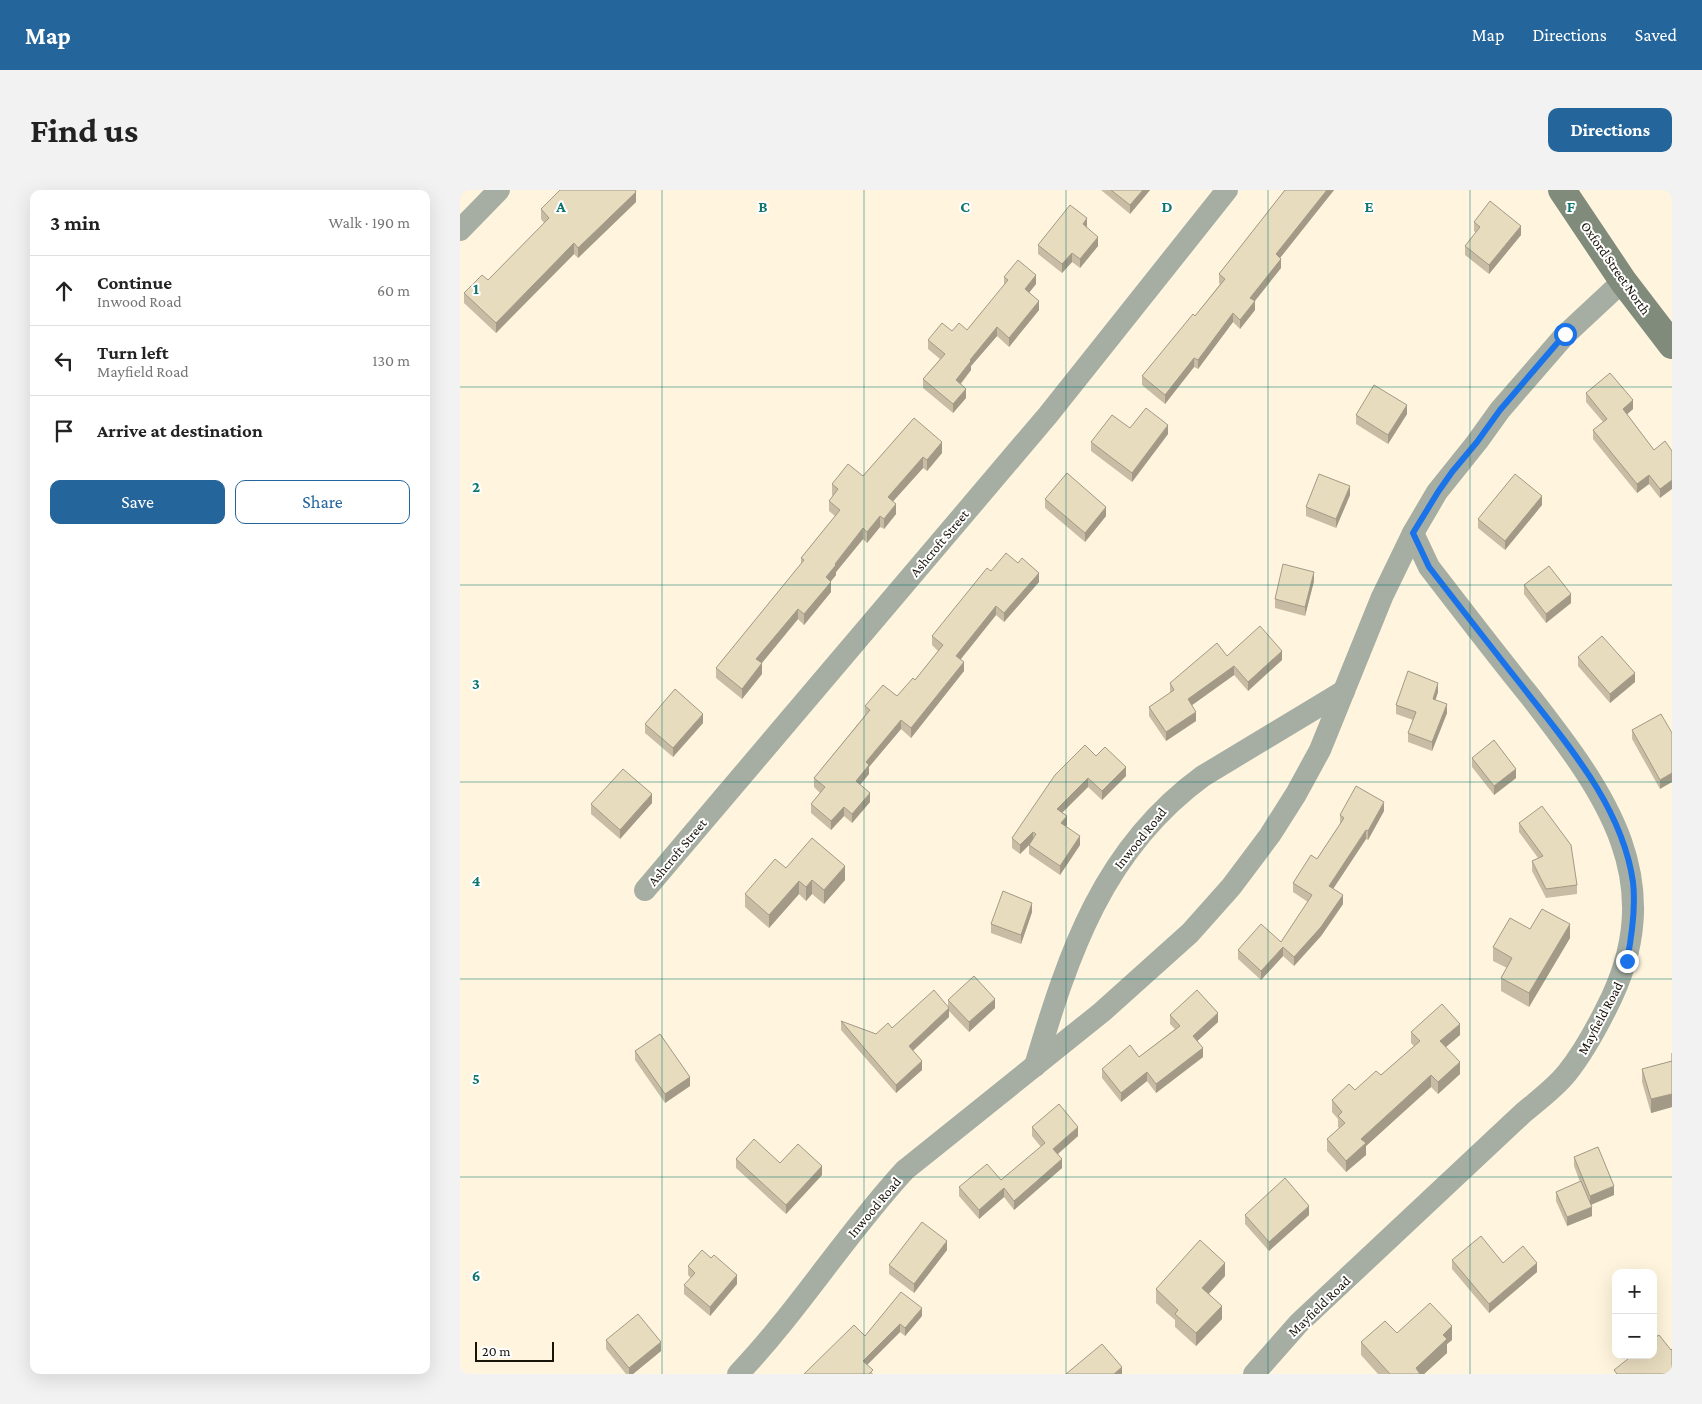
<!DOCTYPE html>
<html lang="en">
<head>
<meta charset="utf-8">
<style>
	:root { --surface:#fff; --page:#f2f2f2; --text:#222; --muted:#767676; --line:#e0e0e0; --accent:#24659b }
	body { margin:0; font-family:"Crimson Pro",serif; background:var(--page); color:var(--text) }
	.controls { position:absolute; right:15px; bottom:15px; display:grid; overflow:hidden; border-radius:10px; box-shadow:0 5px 20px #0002 }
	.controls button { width:45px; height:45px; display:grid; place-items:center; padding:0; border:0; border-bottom:1px solid var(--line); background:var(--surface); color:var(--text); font:25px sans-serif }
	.scale { position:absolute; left:15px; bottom:12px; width:79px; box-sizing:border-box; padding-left:5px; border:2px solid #19140a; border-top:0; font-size:14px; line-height:18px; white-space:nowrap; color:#19140a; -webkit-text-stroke:4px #fff; paint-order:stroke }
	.stop { position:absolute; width:15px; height:15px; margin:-11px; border:4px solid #1a73e8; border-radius:50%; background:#fff }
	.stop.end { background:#1a73e8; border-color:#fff; box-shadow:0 1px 5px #0008 }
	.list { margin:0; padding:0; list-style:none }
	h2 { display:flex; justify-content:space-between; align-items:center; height:65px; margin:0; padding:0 20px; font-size:21px }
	h2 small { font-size:16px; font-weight:400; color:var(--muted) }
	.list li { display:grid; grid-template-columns:32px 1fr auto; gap:15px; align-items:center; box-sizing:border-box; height:70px; padding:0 20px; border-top:1px solid var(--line) }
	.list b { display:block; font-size:19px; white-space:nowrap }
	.list p { margin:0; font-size:16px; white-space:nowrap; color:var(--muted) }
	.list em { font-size:16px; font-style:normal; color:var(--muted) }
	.actions { display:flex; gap:10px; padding:15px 20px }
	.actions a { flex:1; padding:11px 0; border:1px solid var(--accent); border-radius:10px; text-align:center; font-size:18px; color:var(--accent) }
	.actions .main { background:var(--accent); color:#fff }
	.icon { flex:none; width:28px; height:28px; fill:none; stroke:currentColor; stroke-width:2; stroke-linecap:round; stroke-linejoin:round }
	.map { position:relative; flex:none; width:1212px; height:1184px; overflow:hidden; border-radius:10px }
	header { display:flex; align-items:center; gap:30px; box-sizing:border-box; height:70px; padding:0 25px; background:var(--accent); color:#fff }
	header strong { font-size:24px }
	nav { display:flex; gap:28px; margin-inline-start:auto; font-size:18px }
	.intro { display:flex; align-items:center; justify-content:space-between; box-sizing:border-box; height:120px; padding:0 30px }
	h1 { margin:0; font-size:35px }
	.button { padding:12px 22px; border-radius:10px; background:var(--accent); color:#fff; font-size:18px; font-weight:700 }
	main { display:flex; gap:30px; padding:0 30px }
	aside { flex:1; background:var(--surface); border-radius:10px; box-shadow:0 5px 20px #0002 }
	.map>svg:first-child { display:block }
</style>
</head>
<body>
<header>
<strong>Map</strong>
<nav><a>Map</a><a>Directions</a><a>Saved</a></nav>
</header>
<div class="intro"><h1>Find us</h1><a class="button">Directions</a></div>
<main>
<aside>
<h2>3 min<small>Walk · 190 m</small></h2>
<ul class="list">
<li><svg class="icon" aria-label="ahead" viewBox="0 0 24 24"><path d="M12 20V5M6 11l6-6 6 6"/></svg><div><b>Continue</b><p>Inwood Road</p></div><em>60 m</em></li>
<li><svg class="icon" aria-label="left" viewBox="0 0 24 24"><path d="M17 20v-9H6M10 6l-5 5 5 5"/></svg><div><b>Turn left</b><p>Mayfield Road</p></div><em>130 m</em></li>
<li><svg class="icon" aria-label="arrive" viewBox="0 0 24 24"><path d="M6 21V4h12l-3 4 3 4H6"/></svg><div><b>Arrive at destination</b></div></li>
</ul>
<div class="actions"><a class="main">Save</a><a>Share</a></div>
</aside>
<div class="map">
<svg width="1212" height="1184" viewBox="0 0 1212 1184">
	<rect width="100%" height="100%" fill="#fff5de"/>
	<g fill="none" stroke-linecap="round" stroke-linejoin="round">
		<g stroke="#a6aea3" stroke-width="22">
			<path d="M0,40L39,0"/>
			<path d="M185,700L588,225L767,0"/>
			<path d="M575,876C609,762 643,659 743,586L884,501"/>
			<path d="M278,1184C339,1120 385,1045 445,980L642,822L730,743L771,697L810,645L836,604L860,560L922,407L953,343L977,302L1017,252L1040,220L1105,145L1163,91"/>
			<path d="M794,1184L839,1133L1062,924C1077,911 1094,899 1107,883C1123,863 1135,841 1146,819C1212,692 1146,604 1069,505C1035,463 1002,420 969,377L953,343"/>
		</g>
		<path stroke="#808b7b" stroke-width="28" d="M1102,0L1163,91L1212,155"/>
	</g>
	<g fill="#c8bda4">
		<path d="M641,0H690L670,24Z"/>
		<path d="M825,0H874L820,68L821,78L795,111V120L780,139L773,132L738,179L734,177L705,214L682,195V186L735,126L760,94L759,93V84Z"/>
		<path d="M176,1V12L118,68L114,64L36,143L4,113V103L28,90L84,33L81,29V19Z"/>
		<path d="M1014,32L1061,45L1029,84L1005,65V56L1016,43L1014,41Z"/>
		<path d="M627,37L638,56L620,78L612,72L602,83L578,64V55Z"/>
		<path d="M544,87L576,94L569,102L579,120L549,157L537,146L511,176V180L501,194L506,208L493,223L463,198V189L480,169L468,159V150L492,141L507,140L544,96Z"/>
		<path d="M1126,203L1173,219L1167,224L1194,260L1205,251L1200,308L1189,294L1177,303L1133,249V240L1143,232L1126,212Z"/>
		<path d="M947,224L928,254L896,234V225Z"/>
		<path d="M454,228L482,263L467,281L463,278L433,311L436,324L424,339L420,337L407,353L403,349L376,382V385L371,391V402L344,435L338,429L302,473V484L282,509L256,488V478L341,374V368L375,326L369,321V311L373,306L372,305V294L403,286Z"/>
		<path d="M670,238L708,244L672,292L631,261V252Z"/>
		<path d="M890,305L876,338L846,326V317Z"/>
		<path d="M585,309L646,326L625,352L585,318Z"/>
		<path d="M1082,315L1045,360L1018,338V329Z"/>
		<path d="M531,381L579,392L544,432L536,425L501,469L504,481L451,548L441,539L409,577V584L400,594L410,612L392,633L384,626L371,640L351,623V614L360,603L354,597V588L405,525V516L437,506L455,490L478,461L472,455V446Z"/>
		<path d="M854,391L845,426L815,418V409Z"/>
		<path d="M1064,395L1111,413L1086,433L1064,404Z"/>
		<path d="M767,466L822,470L788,501L774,485L732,515L736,531L706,551L689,526V517L710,503V493Z"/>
		<path d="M1118,467L1175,492L1150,513L1118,476Z"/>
		<path d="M978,502L975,510L987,523L972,561L948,552V543L953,530L936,524V515Z"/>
		<path d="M1201,524L1200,599L1172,549V540Z"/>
		<path d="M243,533L213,567L185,543V534Z"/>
		<path d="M636,566L666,586L642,610L628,597L602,622L607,635L606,636L620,655L600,685L569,664V655L560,664L552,658V648Z"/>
		<path d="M1012,568L1056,588L1034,605L1012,577Z"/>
		<path d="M192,613L160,649L131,624V614Z"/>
		<path d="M924,621L908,650L906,649L873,699L883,714L861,746L834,776L823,766L801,790L778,769V760L821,752L848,712L833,702V693L857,669L880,634V625Z"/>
		<path d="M1059,633L1117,695V704L1086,708L1072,681V671L1078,668L1059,642Z"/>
		<path d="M326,678L385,690L364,714L352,704L346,711L339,704L309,738L285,717V704Z"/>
		<path d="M572,722L561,754L531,743V734Z"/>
		<path d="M1070,739L1110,748L1069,817L1041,801V788L1047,778L1033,771V757Z"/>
		<path d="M488,810L535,818L509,842L489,821V827L453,861L462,880L436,903L381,840V831L416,844L488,817Z"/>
		<path d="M710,825L758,832L737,851L743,867L696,903L687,891L661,912L642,888V879L679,867L715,839L710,834Z"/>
		<path d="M951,842L1000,845L986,857L1000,884L978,904L971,897L906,956V965L886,982L867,961V949L879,938L878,937V929L872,922V910L895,900L921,885L954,856L951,853Z"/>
		<path d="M175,861L230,896L205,913L175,870Z"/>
		<path d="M1211,863H1212V917L1191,923L1182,892V879L1211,871Z"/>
		<path d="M572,937L618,946L598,964L602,978L554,1020L544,1007L519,1029L499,1006V997L541,990L581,957L572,946Z"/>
		<path d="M1114,967L1154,1005L1131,1015L1132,1026L1107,1036L1096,1011V1002L1120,992L1114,976Z"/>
		<path d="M276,969L320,973L362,985L326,1024L276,978Z"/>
		<path d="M785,1025H849L809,1061L785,1034Z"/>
		<path d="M487,1060L454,1103L429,1084V1075Z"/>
		<path d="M251,1068L277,1094L250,1126L224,1104V1095L231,1088L228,1085V1076Z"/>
		<path d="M992,1070L1043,1073L1077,1082L1029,1123L992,1079Z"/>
		<path d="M765,1086L749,1104L762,1129L736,1156L715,1137V1130L696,1113V1099Z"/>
		<path d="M462,1126L445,1146L440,1142L407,1175L413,1184H344L405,1146Z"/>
		<path d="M937,1143L992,1150L987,1154V1163L964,1184H918L901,1165V1152Z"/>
		<path d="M146,1150L201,1161L173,1184H166L146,1159Z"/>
	</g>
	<g fill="#a29a86">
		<path d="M683,0H690L670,24V15Z"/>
		<path d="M867,0H874L816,73V64Z"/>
		<path d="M176,2V12L118,68V58Z"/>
		<path d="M627,28V37L623,43V34Z"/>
		<path d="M1061,36V45L1029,84V75Z"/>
		<path d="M638,47V56L620,78V69Z"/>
		<path d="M114,53V64L36,143V133Z"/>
		<path d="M612,63V72L602,83V74Z"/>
		<path d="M821,69V78L790,117V108Z"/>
		<path d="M576,85V94L565,108V99Z"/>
		<path d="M579,111V120L549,157V148Z"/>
		<path d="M795,111V120L780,139V130Z"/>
		<path d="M773,123V132L738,179V170Z"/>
		<path d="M537,137V146L511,176V180L496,199V190L510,170Z"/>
		<path d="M734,168V177L705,214V205Z"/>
		<path d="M506,199V208L493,223V214Z"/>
		<path d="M1173,210V219L1163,228V219Z"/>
		<path d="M947,215V224L928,254V245Z"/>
		<path d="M708,235V244L672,292V283Z"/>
		<path d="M482,252V263L467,281V270Z"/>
		<path d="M463,267V278L428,317V307Z"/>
		<path d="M1189,285V294L1177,303V294Z"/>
		<path d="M1212,290V299L1200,308V299Z"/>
		<path d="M890,296V305L876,338V329Z"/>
		<path d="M1082,306V315L1045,360V351Z"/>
		<path d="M436,314V324L424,339V329Z"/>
		<path d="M646,317V326L625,352V343Z"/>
		<path d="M420,326V337L407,353V342Z"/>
		<path d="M403,338V349L376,382V385L367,396L371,392V402L344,435V424L375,374Z"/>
		<path d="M854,382V391L845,426V417Z"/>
		<path d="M579,383V392L544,432V423Z"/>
		<path d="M1111,404V413L1086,433V424Z"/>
		<path d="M536,416V425L496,475V466Z"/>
		<path d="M338,419V429L296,480V469Z"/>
		<path d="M822,461V470L788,501V492Z"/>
		<path d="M504,472V481L451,548V538Z"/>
		<path d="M302,473V484L282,509V499Z"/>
		<path d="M774,476V485L728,518V509Z"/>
		<path d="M1175,483V492L1150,513V504Z"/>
		<path d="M978,493V502L973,518V509Z"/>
		<path d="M987,514V523L972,561V552Z"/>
		<path d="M736,522V531L706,551V542Z"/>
		<path d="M243,524V533L213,567V558Z"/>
		<path d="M441,530V539L409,577V584L396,600V591L406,572Z"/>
		<path d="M666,577V586L642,610V601Z"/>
		<path d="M1056,579V588L1034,605V596Z"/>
		<path d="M1212,583V592L1200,599V590Z"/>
		<path d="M628,588V597L597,628V619Z"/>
		<path d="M410,603V612L392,633V624Z"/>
		<path d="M192,604V613L160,649V640Z"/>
		<path d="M924,612V621L908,650V641Z"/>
		<path d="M384,617V626L371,640V631Z"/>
		<path d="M607,626V635L601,642V633Z"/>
		<path d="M906,640V649L869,705V696Z"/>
		<path d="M573,642V651L560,664V655Z"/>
		<path d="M620,646V655L600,685V676Z"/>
		<path d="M385,676V690L364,714V700Z"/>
		<path d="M352,690V704L346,711V697Z"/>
		<path d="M339,691V704L309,738V725Z"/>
		<path d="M883,705V714L861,746L834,776V767Z"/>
		<path d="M572,713V722L561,754V745Z"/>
		<path d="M1110,734V748L1069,817V803Z"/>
		<path d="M823,757V766L801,790V781Z"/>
		<path d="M535,809V818L509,842V832Z"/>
		<path d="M489,818V827L449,864V856Z"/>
		<path d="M758,823V832L733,855V846Z"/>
		<path d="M1000,834V845L980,862V851Z"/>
		<path d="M743,858V867L696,903V894Z"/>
		<path d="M462,871V880L436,903V895Z"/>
		<path d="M1000,872V884L978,904V892Z"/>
		<path d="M687,882V891L661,912V903Z"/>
		<path d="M971,885V897L906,956V965L886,982V971L901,949Z"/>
		<path d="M230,887V896L205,913V904Z"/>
		<path d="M1212,904V917L1191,923V909Z"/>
		<path d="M618,937V946L593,968V959Z"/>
		<path d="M602,969V978L554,1020V1011Z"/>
		<path d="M362,976V985L326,1024V1015Z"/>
		<path d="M1154,996V1005L1130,1015V1006Z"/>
		<path d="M544,998V1007L519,1029V1020Z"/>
		<path d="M849,1016V1025L809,1061V1052Z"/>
		<path d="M1132,1017V1026L1107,1036V1027Z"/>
		<path d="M487,1051V1060L454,1103V1094Z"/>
		<path d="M765,1073V1086L742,1111V1098Z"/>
		<path d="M1077,1073V1082L1029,1123V1114Z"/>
		<path d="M277,1085V1094L250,1126V1117Z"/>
		<path d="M762,1116V1129L736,1156V1143Z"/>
		<path d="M462,1118V1126L445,1146V1138Z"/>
		<path d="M440,1134V1142L403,1179V1171Z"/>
		<path d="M992,1136V1150L987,1154V1163L964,1184H956V1178L983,1145Z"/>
		<path d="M201,1152V1161L173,1184H169V1178Z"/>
		<path d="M662,1177V1184H654Z"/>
	</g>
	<g fill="#e8dcbf" stroke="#a29a86">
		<path d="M100,0H175L176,2L118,58L114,53L36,133L4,103L22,85L28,90L89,28L81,19Z"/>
		<path d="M651,0H683L670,15Z"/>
		<path d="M825,0H867L816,64L821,69L790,108L795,111L780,130L773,123L738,170L734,168L705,205L682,186L733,124L735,126L765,89L759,84Z"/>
		<path d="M1030,11L1061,36L1029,75L1005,56L1020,37L1014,32Z"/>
		<path d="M610,15L627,28L623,34L638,47L620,69L612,63L602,74L578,55Z"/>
		<path d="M558,70L576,85L565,99L579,111L549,148L537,137L510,170L511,171L496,190L506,199L493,214L463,189L485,164L468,150L482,133L492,141L499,133L507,140L548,90L544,87Z"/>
		<path d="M1150,183L1173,210L1163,219L1194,260L1205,251L1212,261V290L1200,299L1189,285L1177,294L1133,240L1147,229L1126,203Z"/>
		<path d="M914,195L947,215L928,245L896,225Z"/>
		<path d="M686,218L708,235L672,283L631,252L652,225L670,238Z"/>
		<path d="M454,228L482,252L467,270L463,267L428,307L436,314L424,329L420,326L407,342L403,338L375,374L376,375L366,387L371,392L344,424L338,419L296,469L302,473L282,499L256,478L344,370L341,368L380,320L369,311L378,299L372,294L388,274L403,286Z"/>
		<path d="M607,283L646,317L625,343L585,309Z"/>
		<path d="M859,284L890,296L876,329L846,317Z"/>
		<path d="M1055,284L1082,306L1045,351L1018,329Z"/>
		<path d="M546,363L558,373L562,368L579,383L544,423L536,416L496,466L504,472L451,538L441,530L406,572L409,575L396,591L410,603L392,624L384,617L371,631L351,614L365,597L354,588L410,520L405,516L423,495L437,506L453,488L455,490L483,455L472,446L527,378L531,381Z"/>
		<path d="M823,374L854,382L845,417L815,409Z"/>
		<path d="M1089,376L1111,404L1086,424L1064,395Z"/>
		<path d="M800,436L822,461L788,492L774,476L728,509L736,522L706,542L689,517L714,500L710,493L757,453L767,466Z"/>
		<path d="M1142,446L1175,483L1150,504L1118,467Z"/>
		<path d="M948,481L978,493L973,509L987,514L972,552L948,543L956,522L936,515Z"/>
		<path d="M215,499L243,524L213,558L185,534Z"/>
		<path d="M1201,524L1212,543V583L1200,590L1172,540Z"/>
		<path d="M1034,550L1056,579L1034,596L1012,568Z"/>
		<path d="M625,555L636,566L645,557L666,577L642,601L628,588L597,619L607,626L601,633L620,646L600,676L569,655L576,644L573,642L560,655L552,648L595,585Z"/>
		<path d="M163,579L192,604L160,640L131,614Z"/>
		<path d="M896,596L924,612L908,641L906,640L869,696L883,705L861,737L834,767L823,757L801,781L778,760L801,734L821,752L852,705L833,693L851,665L857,669L884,628L880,625Z"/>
		<path d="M1082,616L1111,655L1117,695L1086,699L1072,671L1083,666L1059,633Z"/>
		<path d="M352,648L385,676L364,700L352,690L346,697L339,691L309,725L285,704L315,669L326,678Z"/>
		<path d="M543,701L572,713L561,745L531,734Z"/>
		<path d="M1082,719L1110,734L1069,803L1041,788L1052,768L1033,757L1050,728L1070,739Z"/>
		<path d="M514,786L535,809L509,832L488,810Z"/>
		<path d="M474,800L489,818L449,856L462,871L436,895L381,831L416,844L428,833L432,838Z"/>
		<path d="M737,800L758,823L733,846L743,858L696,894L687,882L661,903L642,879L670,855L679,867L720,836L710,825Z"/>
		<path d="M982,814L1000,834L980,851L1000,872L978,892L971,885L901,949L906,953L886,971L867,949L885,933L878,926L882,922L872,910L889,894L895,900L916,881L921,885L960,851L951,842Z"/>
		<path d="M200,844L230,887L205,904L175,861Z"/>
		<path d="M1212,871V904L1191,909L1182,879Z"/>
		<path d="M599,914L618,937L593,959L602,969L554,1011L544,998L519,1020L499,997L527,974L541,990L585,953L572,937Z"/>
		<path d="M294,949L320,973L338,954L362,976L326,1015L276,969Z"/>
		<path d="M1138,957L1154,996L1130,1006L1114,967Z"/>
		<path d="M825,988L849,1016L809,1052L785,1025Z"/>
		<path d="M1121,991L1132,1017L1107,1027L1096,1002Z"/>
		<path d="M462,1032L487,1051L454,1094L429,1075Z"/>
		<path d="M1021,1046L1043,1073L1063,1056L1077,1073L1029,1114L992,1070Z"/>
		<path d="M740,1050L765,1073L742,1098L762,1116L736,1143L715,1124L718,1120L696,1099Z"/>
		<path d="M242,1060L251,1068L254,1065L277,1085L250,1117L224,1095L235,1083L228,1076Z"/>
		<path d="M441,1102L462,1118L445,1138L440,1134L403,1171L413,1180L409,1184H344L394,1135L405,1146Z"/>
		<path d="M970,1113L992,1136L983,1145L987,1149L956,1178L960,1184H930L901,1152L925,1131L937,1143Z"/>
		<path d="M178,1124L201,1152L169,1178L146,1150Z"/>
		<path d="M1199,1145L1211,1160L1212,1159V1184H1157L1154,1180L1173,1165H1193V1149Z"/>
		<path d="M642,1154L662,1177L654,1184H606Z"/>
	</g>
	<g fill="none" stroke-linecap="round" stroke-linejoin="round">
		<path stroke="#1a73e8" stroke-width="6" d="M1105,144L1040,220L1017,252L992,282L978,302L953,343L969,377C1000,417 1031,457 1062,496C1107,554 1162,616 1173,692C1176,718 1172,745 1167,771"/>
	</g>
	<path fill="none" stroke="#0f766e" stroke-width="1" stroke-opacity="0.55" d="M202,0V1184M404,0V1184M606,0V1184M808,0V1184M1010,0V1184M0,197H1212M0,395H1212M0,592H1212M0,789H1212M0,987H1212"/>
	<g text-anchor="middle" stroke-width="4" stroke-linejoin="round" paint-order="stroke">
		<g font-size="14" fill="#19140a" stroke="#fff">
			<text transform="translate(1156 78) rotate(55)" y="5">Oxford Street North</text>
			<text transform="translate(479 353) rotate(-50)" y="5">Ashcroft Street</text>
			<text transform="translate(680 648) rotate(-51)" y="5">Inwood Road</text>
			<text transform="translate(217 662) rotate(-50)" y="5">Ashcroft Street</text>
			<text transform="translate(1140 828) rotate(-62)" y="5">Mayfield Road</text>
			<text transform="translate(414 1017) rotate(-50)" y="5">Inwood Road</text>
			<text transform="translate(859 1116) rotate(-44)" y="5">Mayfield Road</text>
		</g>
	</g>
	<g font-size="16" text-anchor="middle" font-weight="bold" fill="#0f766e" stroke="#fff" stroke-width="4" stroke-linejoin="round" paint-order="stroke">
		<text x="101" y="22">A</text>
		<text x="303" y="22">B</text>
		<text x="505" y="22">C</text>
		<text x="707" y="22">D</text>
		<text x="909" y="22">E</text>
		<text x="1111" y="22">F</text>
		<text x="16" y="104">1</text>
		<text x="16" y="302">2</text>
		<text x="16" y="499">3</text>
		<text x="16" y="696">4</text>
		<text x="16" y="894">5</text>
		<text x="16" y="1091">6</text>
	</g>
</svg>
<div class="controls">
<button>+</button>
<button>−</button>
</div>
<div class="scale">20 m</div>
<div class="stop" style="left:1105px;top:144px"></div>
<div class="stop end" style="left:1167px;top:771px"></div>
</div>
</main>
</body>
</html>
